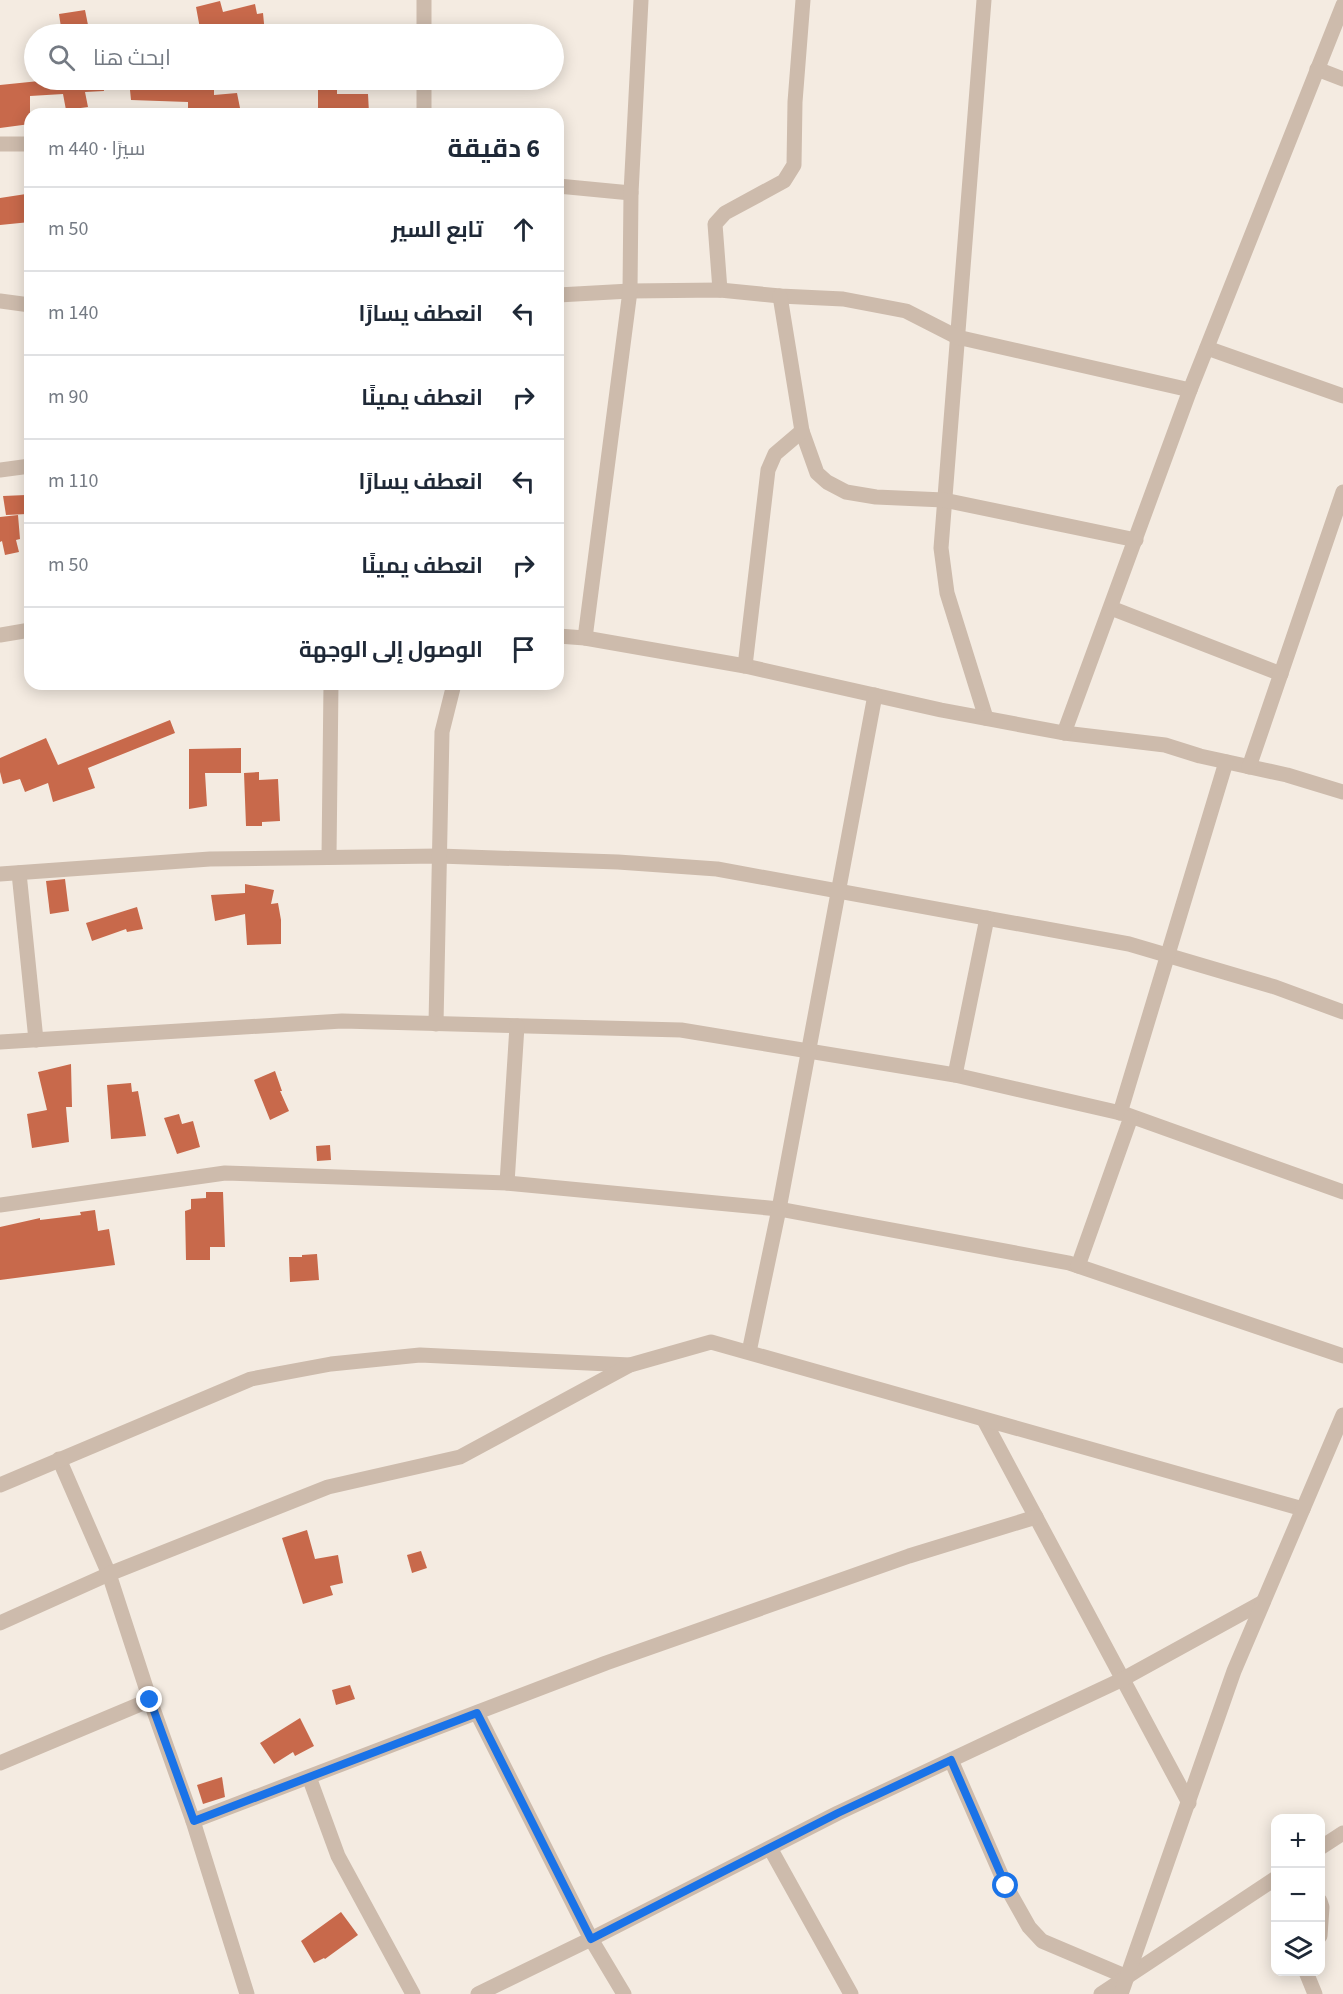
<!DOCTYPE html>
<html lang="ar">
<head>
<meta charset="utf-8">
<style>
	:root { --surface:#fff; --page:#f6f6f7; --text:#1f2937; --muted:#747a83; --line:#e0e1e3 }
	body { margin:0; font-family:"Source Sans 3",Cairo,sans-serif; background:var(--page); color:var(--text); direction:rtl }
	.controls { position:absolute; right:18px; bottom:18px; display:grid; overflow:hidden; border-radius:12px; box-shadow:0 3px 15px #0003 }
	.controls button { width:54px; height:54px; display:grid; place-items:center; padding:0; border:0; border-bottom:2px solid var(--line); background:var(--surface); color:var(--text); font:30px sans-serif }
	.stop { position:absolute; width:18px; height:18px; margin:-14px; border:4px solid #1a73e8; border-radius:50%; background:#fff }
	.stop.end { background:#1a73e8; border-color:#fff; box-shadow:0 2px 6px #0008 }
	.list { margin:0; padding:0; list-style:none }
	h2 { display:flex; justify-content:space-between; align-items:center; height:78px; margin:0; padding:0 24px; font-size:26px }
	h2 small { font-size:20px; font-weight:400; color:var(--muted) }
	.list li { display:grid; grid-template-columns:39px 1fr auto; gap:18px; align-items:center; box-sizing:border-box; height:84px; padding:0 24px; border-top:2px solid var(--line) }
	.list b { display:block; font-size:22px; white-space:nowrap }
	.list em { font-size:20px; font-style:normal; color:var(--muted) }
	.icon { flex:none; width:33px; height:33px; fill:none; stroke:currentColor; stroke-width:2; stroke-linecap:round; stroke-linejoin:round }
	.map { position:relative; flex:none; width:1343px; height:1994px; overflow:hidden; direction:ltr }
	.search { position:absolute; background:var(--surface); box-shadow:0 3px 15px #0003; left:24px; top:24px; width:540px; height:66px; display:flex; align-items:center; gap:15px; box-sizing:border-box; padding:0 21px; border-radius:33px; color:var(--muted); font-size:22px }
	.panel { position:absolute; background:var(--surface); box-shadow:0 3px 15px #0003; left:24px; top:108px; width:540px; height:582px; border-radius:18px; direction:rtl }
	.map>svg:first-child { display:block }
</style>
</head>
<body>
<div class="map">
<svg width="1343" height="1994" viewBox="0 0 1343 1994">
	<rect width="100%" height="100%" fill="#f4ebe1"/>
	<g fill="#c8694b">
		<path d="M220,1L223,12L255,4L257,14L263,13L265,34H201L196,7Z"/>
		<path d="M85,10L89,30L62,34L59,14Z"/>
		<path d="M49,80H103L104,91L85,92L88,107L66,110L63,94L30,96V124L0,128V85Z"/>
		<path d="M129,80H214V95L237,93L241,113H188V102L131,100Z"/>
		<path d="M318,80H337V94H368L369,113L336,110V112L318,113Z"/>
		<path d="M26,194H30V222L0,225V198Z"/>
		<path d="M26,495L27,514L6,515L3,496Z"/>
		<path d="M18,515L20,539L16,540L19,552L5,555L2,541L0,542V517Z"/>
		<path d="M170,720L175,733L88,768L95,788L53,802L48,783L25,792L20,779L3,784L0,772V758L46,738L58,765Z"/>
		<path d="M241,748V773H205L207,806L189,809V749Z"/>
		<path d="M259,772V780L278,779L280,821L262,822V826H246L244,773Z"/>
		<path d="M65,879L69,911L50,914L46,881Z"/>
		<path d="M245,884L274,890L271,904L278,903L281,920V944L247,945L245,914L215,921L211,895L245,893Z"/>
		<path d="M137,907L143,929L127,932L126,929L92,941L86,923Z"/>
		<path d="M71,1064L72,1107H66L69,1142L32,1148L27,1114L47,1110L38,1072Z"/>
		<path d="M275,1071L282,1091H280L289,1111L270,1120L254,1080Z"/>
		<path d="M131,1083L132,1092L138,1091L146,1136L111,1139L107,1085Z"/>
		<path d="M179,1114L182,1124L193,1121L200,1147L177,1154L164,1118Z"/>
		<path d="M330,1145L331,1160L317,1161L316,1146Z"/>
		<path d="M206,1192H223L225,1247H210V1260H186L185,1211L191,1209V1199L206,1198Z"/>
		<path d="M95,1210L98,1231L109,1229L115,1265L0,1280V1227L40,1218V1220L81,1215L80,1212Z"/>
		<path d="M317,1254L319,1280L290,1282L289,1257H302V1255Z"/>
		<path d="M307,1530L315,1559L338,1555L343,1583L330,1586L333,1595L303,1604L282,1538Z"/>
		<path d="M421,1551L427,1568L412,1573L407,1555Z"/>
		<path d="M350,1685L355,1699L336,1705L332,1690Z"/>
		<path d="M300,1718L314,1746L295,1756L293,1752L274,1764L260,1743Z"/>
		<path d="M222,1777L225,1797L203,1804L197,1785Z"/>
		<path d="M341,1912L358,1935L325,1959L324,1958L314,1963L301,1941Z"/>
	</g>
	<g fill="none" stroke-linecap="round" stroke-linejoin="round">
		<g stroke="#cdbbac" stroke-width="15">
			<path d="M424,0V34"/>
			<path d="M984,0L941,548L947,593L986,718"/>
			<path d="M1317,69L1343,79"/>
			<path d="M424,80V114"/>
			<path d="M0,144H30"/>
			<path d="M558,186L631,193"/>
			<path d="M720,290L715,224L725,213L784,181L794,165L795,102L803,0"/>
			<path d="M558,295L630,291L720,290L780,296L843,299L906,311L957,337L1190,390"/>
			<path d="M780,296L802,431L817,473L827,482L846,492L876,497L944,500L1136,540"/>
			<path d="M0,301L30,305"/>
			<path d="M1207,348L1343,396"/>
			<path d="M0,470L30,466"/>
			<path d="M1111,608L1281,674"/>
			<path d="M0,635L30,630"/>
			<path d="M558,636L585,638L745,666L941,710L1064,733L1165,745L1200,756L1287,775L1343,792"/>
			<path d="M585,638L630,291L631,193L641,0"/>
			<path d="M745,666L768,470L775,454L802,431"/>
			<path d="M1064,733L1190,390L1343,5"/>
			<path d="M1249,767L1343,492"/>
			<path d="M329,857L331,684"/>
			<path d="M19,873L36,1040"/>
			<path d="M0,874L210,859L439,856L618,862L717,869L1129,944L1275,987L1343,1012"/>
			<path d="M436,1024L442,732L454,684"/>
			<path d="M0,1042L342,1021L681,1030L955,1075L1125,1114L1343,1192"/>
			<path d="M955,1075L987,918"/>
			<path d="M1120,1113L1226,762"/>
			<path d="M507,1183L517,1026"/>
			<path d="M0,1205L225,1173L507,1183L779,1209L1069,1263L1343,1356"/>
			<path d="M1078,1266L1131,1117"/>
			<path d="M749,1352L779,1209L875,695"/>
			<path d="M984,1420L1189,1803"/>
			<path d="M59,1459L109,1574L150,1700L193,1821L247,1994"/>
			<path d="M0,1485L251,1379L331,1364L420,1355L630,1365"/>
			<path d="M0,1623L109,1574L328,1487L460,1457L630,1365L711,1342L1303,1509"/>
			<path d="M477,1713L591,1939L624,1994"/>
			<path d="M951,1760L1006,1886L1029,1927L1042,1941L1127,1977"/>
			<path d="M0,1763L150,1700"/>
			<path d="M309,1777L338,1856L413,1994"/>
			<path d="M193,1821L606,1663L909,1556L1036,1517"/>
			<path d="M770,1848L851,1994"/>
			<path d="M1320,1848L1343,1833"/>
			<path d="M1320,1901L1322,1907L1320,1936"/>
			<path d="M1306,1972L1315,1994"/>
			<path d="M478,1994L591,1939L838,1813L1123,1679L1263,1602"/>
			<path d="M1101,1994L1276,1878"/>
			<path d="M1121,1994L1234,1671L1343,1415"/>
		</g>
	</g>
	<g fill="none" stroke-linecap="round" stroke-linejoin="round">
		<path stroke="#1a73e8" stroke-width="8" d="M150,1700L194,1821L477,1713L591,1939L838,1813L951,1760L1006,1886"/>
	</g>
</svg>
<div class="controls">
<button>+</button>
<button>−</button>
<button><svg class="icon" aria-label="layers" viewBox="0 0 24 24"><path d="M12 4l9 5-9 5-9-5zM3 14l9 5 9-5"/></svg></button>
</div>
<div class="stop" style="left:1006px;top:1886px"></div>
<div class="stop end" style="left:150px;top:1700px"></div>
<div class="search"><svg class="icon" aria-label="search" viewBox="0 0 24 24"><circle cx="10" cy="10" r="6"/><path d="M15 15l6 6"/></svg>ابحث هنا</div>
<section class="panel">
<h2>6 دقيقة<small>سيرًا · 440 m</small></h2>
<ul class="list">
<li><svg class="icon" aria-label="ahead" viewBox="0 0 24 24"><path d="M12 20V5M6 11l6-6 6 6"/></svg><div><b>تابع السير</b></div><em>50 m</em></li>
<li><svg class="icon" aria-label="left" viewBox="0 0 24 24"><path d="M17 20v-9H6M10 6l-5 5 5 5"/></svg><div><b>انعطف يسارًا</b></div><em>140 m</em></li>
<li><svg class="icon" aria-label="right" viewBox="0 0 24 24"><path d="M7 20v-9h11M14 6l5 5-5 5"/></svg><div><b>انعطف يمينًا</b></div><em>90 m</em></li>
<li><svg class="icon" aria-label="left" viewBox="0 0 24 24"><path d="M17 20v-9H6M10 6l-5 5 5 5"/></svg><div><b>انعطف يسارًا</b></div><em>110 m</em></li>
<li><svg class="icon" aria-label="right" viewBox="0 0 24 24"><path d="M7 20v-9h11M14 6l5 5-5 5"/></svg><div><b>انعطف يمينًا</b></div><em>50 m</em></li>
<li><svg class="icon" aria-label="arrive" viewBox="0 0 24 24"><path d="M6 21V4h12l-3 4 3 4H6"/></svg><div><b>الوصول إلى الوجهة</b></div></li>
</ul>
</section>
</div>
</body>
</html>
